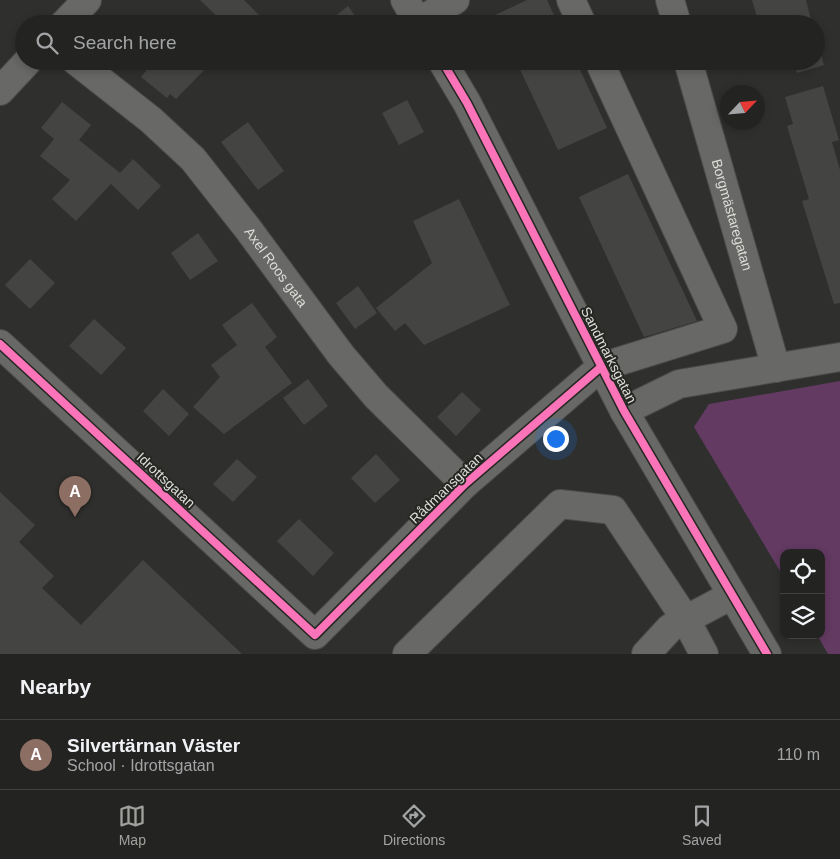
<!DOCTYPE html>
<html lang="en">
<head>
<meta charset="utf-8">
<style>
	:root { --surface:#232422; --page:#2f302f; --text:#f1f3f6; --muted:#a3a4a5; --line:#404140; --accent:#a0a19d }
	body { margin:0; font-family:Arial,sans-serif; background:var(--page); color:var(--text) }
	.controls { position:absolute; right:15px; bottom:15px; display:grid; overflow:hidden; border-radius:10px; box-shadow:0 2px 8px #0003 }
	.controls button { width:45px; height:45px; display:grid; place-items:center; padding:0; border:0; border-bottom:1px solid var(--line); background:var(--surface); color:var(--text); font:25px sans-serif }
	.compass { position:absolute; left:720px; top:85px; width:45px; height:45px; border-radius:50%; background:var(--surface); box-shadow:0 2px 8px #0003; rotate:64deg }
	.you { position:absolute; left:555px; top:438px; width:18px; height:18px; margin:-12px; border:4px solid #fff; border-radius:50%; background:#1a73e8; box-shadow:0 0 0 8px #1a73e833 }
	.badge { display:grid; place-items:center; width:32px; height:32px; border-radius:50%; background:var(--accent); color:#fff; font-size:16px; font-weight:700 }
	.pin { position:absolute; translate:-50% -41px; filter:drop-shadow(0 1px 2px #0008) }
	.pin::after { content:''; position:absolute; top:26px; width:18px; height:15px; background:inherit; clip-path:polygon(0 0,100% 0,50% 100%) }
	.list { margin:0; padding:0; list-style:none }
	h2 { display:flex; justify-content:space-between; align-items:center; height:65px; margin:0; padding:0 20px; font-size:21px }
	h2 small { font-size:16px; font-weight:400; color:var(--muted) }
	.list li { display:grid; grid-template-columns:32px 1fr auto; gap:15px; align-items:center; box-sizing:border-box; height:70px; padding:0 20px; border-top:1px solid var(--line) }
	.list b { display:block; font-size:19px; white-space:nowrap }
	.list p { margin:0; font-size:16px; white-space:nowrap; color:var(--muted) }
	.list em { font-size:16px; font-style:normal; color:var(--muted) }
	.icon { flex:none; width:28px; height:28px; fill:none; stroke:currentColor; stroke-width:2; stroke-linecap:round; stroke-linejoin:round }
	.map { position:relative; flex:none; width:840px; height:654px; overflow:hidden }
	.search { position:absolute; background:var(--surface); box-shadow:0 2px 8px #0003; left:15px; right:15px; top:15px; height:55px; display:flex; align-items:center; gap:12px; box-sizing:border-box; padding:0 18px; border-radius:28px; color:var(--muted); font-size:19px }
	.sheet { height:135px; background:var(--surface) }
	nav { display:flex; justify-content:space-around; align-items:center; box-sizing:border-box; height:70px; border-top:1px solid var(--line); background:var(--surface); font-size:14px; color:var(--muted) }
	nav a { display:grid; justify-items:center; gap:2px }
	nav .on { color:var(--accent) }
	.map>svg:first-child { display:block }
</style>
</head>
<body>
<div class="map">
<svg width="840" height="654" viewBox="0 0 840 654">
	<rect width="100%" height="100%" fill="#2f302d"/>
	<path fill="#633a62" d="M840,381V654H828L817,635H821V553H784V578L694,427L709,404Z"/>
	<g fill="#444542">
		<path d="M200,0H244L268,24H225Z"/>
		<path d="M527,0H547L558,24H499L495,15Z"/>
		<path d="M752,0H806L812,24H759Z"/>
		<path d="M348,6L361,24H325Z"/>
		<path d="M816,37L824,65L797,73L793,61H816Z"/>
		<path d="M154,61H213L176,99L170,94L167,98L141,77Z"/>
		<path d="M516,61H576L607,128L558,150Z"/>
		<path d="M823,86L839,140L832,142L840,170V303L834,304L802,201L809,199L787,126L793,124L785,97Z"/>
		<path d="M407,100L424,132L399,145L382,113Z"/>
		<path d="M62,102L91,125L79,140L120,173L133,159L161,186L138,210L111,184L76,221L52,199L70,180L40,156L54,139L41,128Z"/>
		<path d="M248,122L284,171L258,190L221,142Z"/>
		<path d="M628,174L697,321L644,337L579,197Z"/>
		<path d="M459,199L510,305L424,345L405,323L395,331L376,308L432,263L413,221Z"/>
		<path d="M198,233L218,261L190,280L171,253Z"/>
		<path d="M30,259L55,283L30,309L5,285Z"/>
		<path d="M358,286L377,313L355,329L336,303Z"/>
		<path d="M252,303L277,337L265,347L292,383L224,434L193,407L220,377L211,365L237,345L222,325Z"/>
		<path d="M94,319L126,348L101,375L69,346Z"/>
		<path d="M308,379L328,406L304,425L283,398Z"/>
		<path d="M163,389L189,414L169,436L143,411Z"/>
		<path d="M462,392L481,410L456,436L437,417Z"/>
		<path d="M376,454L400,480L375,503L351,478Z"/>
		<path d="M237,459L257,477L233,502L213,484Z"/>
		<path d="M0,492L35,525L19,542L54,576L42,588L81,625L143,560L242,654H0Z"/>
		<path d="M299,519L334,553L313,576L277,541Z"/>
	</g>
	<g fill="none" stroke-linecap="round" stroke-linejoin="round">
		<g stroke="#4b4b49" stroke-width="30">
			<g id="minor">
				<path d="M405,0L419,24"/>
				<path d="M571,0L582,24"/>
				<path d="M670,0L677,24"/>
				<path d="M418,22L455,0"/>
				<path d="M64,24L87,0"/>
				<path id="s1" d="M76,61L151,120L193,159L248,229L341,355L376,396L465,484"/>
				<path d="M442,61L467,103L624,411L767,654"/>
				<path id="s2" d="M688,61L776,368"/>
				<path d="M0,91L28,61"/>
				<path d="M0,344L315,635L465,484L601,367L723,329L599,61"/>
				<path d="M624,411L679,384L840,357"/>
				<path d="M407,654L560,504L613,510L686,620L704,654"/>
				<path d="M646,654L670,628L732,595"/>
			</g>
		</g>
		<use href="#minor" stroke="#686866" stroke-width="28"/>
		<g stroke="#262722" stroke-width="11">
			<g id="cycleway">
				<path d="M442,61L467,103L624,411L767,654"/>
				<path d="M0,344L315,635L465,484L601,367"/>
			</g>
		</g>
		<use href="#cycleway" stroke="#fb73b8" stroke-width="8"/>
	</g>
	<g text-anchor="middle" stroke-width="4" stroke-linejoin="round" paint-order="stroke">
		<g font-size="14" fill="#dddeda" stroke="#262722">
			<text dy="5" stroke="none"><textPath href="#s2" startOffset="160">Borgmästaregatan</textPath></text>
			<text dy="5" stroke="none"><textPath href="#s1" startOffset="289">Axel Roos gata</textPath></text>
			<text transform="translate(609 355) rotate(63)" y="5">Sandmarksgatan</text>
			<text transform="translate(166 480) rotate(43)" y="5">Idrottsgatan</text>
			<text transform="translate(446 488) rotate(-44)" y="5">Rådmansgatan</text>
		</g>
	</g>
</svg>
<div class="controls">
<button><svg class="icon" aria-label="locate" viewBox="0 0 24 24"><circle cx="12" cy="12" r="6"/><path d="M12 2v4M12 18v4M2 12h4M18 12h4"/></svg></button>
<button><svg class="icon" aria-label="layers" viewBox="0 0 24 24"><path d="M12 4l9 5-9 5-9-5zM3 14l9 5 9-5"/></svg></button>
</div>
<svg class="compass" viewBox="-18 -18 36 36"><path d="M0-13l5 13h-10z" fill="#e53935"/><path d="M0 13l5-13h-10z" fill="#a3a4a5"/></svg>
<div class="you"></div>
<div class="pin badge" style="left:75px;top:517px;background:#8d6e63">A</div>
<div class="search"><svg class="icon" aria-label="search" viewBox="0 0 24 24"><circle cx="10" cy="10" r="6"/><path d="M15 15l6 6"/></svg>Search here</div>
</div>
<section class="sheet">
<h2>Nearby<small></small></h2>
<ul class="list">
<li><span class="badge" style="background:#8d6e63">A</span><div><b>Silvertärnan Väster</b><p>School · Idrottsgatan</p></div><em>110 m</em></li>
</ul>
</section>
<nav>
<a class="on"><svg class="icon" aria-label="map" viewBox="0 0 24 24"><path d="M3 6l6-2 6 2 6-2v14l-6 2-6-2-6 2zM9 4v14M15 6v14"/></svg>Map</a>
<a><svg class="icon" aria-label="directions" viewBox="0 0 24 24"><path d="M12 3l9 9-9 9-9-9zM9 14v-3h6M13 9l2 2-2 2"/></svg>Directions</a>
<a><svg class="icon" aria-label="saved" viewBox="0 0 24 24"><path d="M7 4h10v16l-5-4-5 4z"/></svg>Saved</a>
</nav>
</body>
</html>
